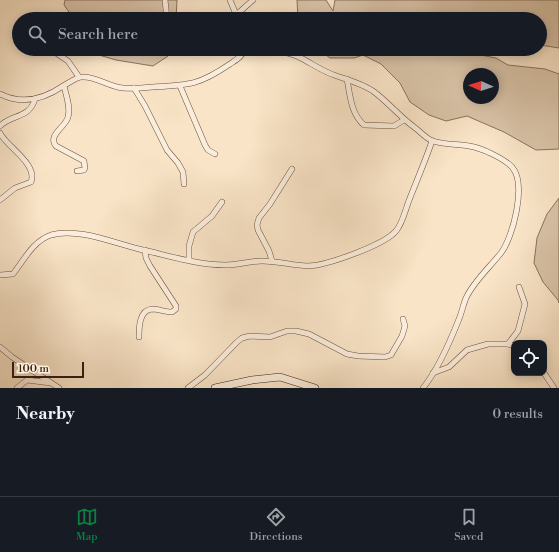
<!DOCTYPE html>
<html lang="en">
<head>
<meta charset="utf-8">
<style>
	:root { --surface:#171b24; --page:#20242c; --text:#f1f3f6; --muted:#9ea1a6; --line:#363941; --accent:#0b8043 }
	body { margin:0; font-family:"Libre Bodoni",serif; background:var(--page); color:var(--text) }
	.controls { position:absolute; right:12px; bottom:12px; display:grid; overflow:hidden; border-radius:8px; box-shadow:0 2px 10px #0003 }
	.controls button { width:36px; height:36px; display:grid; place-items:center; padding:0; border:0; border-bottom:1px solid var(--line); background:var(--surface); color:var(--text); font:20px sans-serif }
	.compass { position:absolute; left:463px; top:68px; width:36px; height:36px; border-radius:50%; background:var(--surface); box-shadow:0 2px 10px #0003; rotate:273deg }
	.scale { position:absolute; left:12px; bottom:10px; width:72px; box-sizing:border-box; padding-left:4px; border:2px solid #3c2013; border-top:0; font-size:11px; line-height:14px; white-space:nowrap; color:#3c2013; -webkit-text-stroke:3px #fbeddb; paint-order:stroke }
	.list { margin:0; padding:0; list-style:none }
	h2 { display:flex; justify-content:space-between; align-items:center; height:52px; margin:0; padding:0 16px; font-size:17px }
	h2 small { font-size:13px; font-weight:400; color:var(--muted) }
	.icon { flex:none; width:22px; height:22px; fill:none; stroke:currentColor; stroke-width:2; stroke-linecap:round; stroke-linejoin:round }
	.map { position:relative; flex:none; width:559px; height:388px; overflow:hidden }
	.search { position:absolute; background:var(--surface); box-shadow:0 2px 10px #0003; left:12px; right:12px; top:12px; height:44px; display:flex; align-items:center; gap:10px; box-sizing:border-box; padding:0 14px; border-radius:22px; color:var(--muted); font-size:15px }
	.sheet { height:108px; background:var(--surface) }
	nav { display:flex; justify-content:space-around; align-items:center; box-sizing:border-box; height:56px; border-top:1px solid var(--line); background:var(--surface); font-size:11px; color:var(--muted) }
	nav a { display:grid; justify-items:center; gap:2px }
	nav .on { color:var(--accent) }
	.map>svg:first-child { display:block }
</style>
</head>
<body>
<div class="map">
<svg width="559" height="388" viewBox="0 0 559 388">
	<rect width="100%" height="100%" fill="#f9e4c7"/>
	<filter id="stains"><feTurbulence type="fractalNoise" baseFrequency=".005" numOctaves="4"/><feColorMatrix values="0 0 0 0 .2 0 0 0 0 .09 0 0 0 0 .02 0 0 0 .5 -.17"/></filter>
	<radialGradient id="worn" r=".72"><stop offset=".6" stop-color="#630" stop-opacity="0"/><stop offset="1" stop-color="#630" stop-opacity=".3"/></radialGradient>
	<g fill="#d9c3a8" stroke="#8a725e" fill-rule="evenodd">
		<path d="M65,0H177L176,19H74L64,5Z"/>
		<path d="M297,0H326L333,11L335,0H559V48L540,45V19H298Z"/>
		<path d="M90,49H171L168,56L153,66L116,60L92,53Z"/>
		<path d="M318,49H439V51L465,52L496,58L508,65L545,69L559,74V149L536,150L504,132L467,116L446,121L429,115L410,102L400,83L381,64L363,55L354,58H330ZM469,74H493V98H469Z"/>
		<path d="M559,198V303L558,300L543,282L534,263L537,238L547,214Z"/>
	</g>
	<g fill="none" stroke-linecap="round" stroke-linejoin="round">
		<g stroke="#6b5140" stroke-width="6">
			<g id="street">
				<path d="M165,0L167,19"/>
				<path d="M230,0L238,19"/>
				<path d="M236,15L253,0"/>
				<path d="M50,49L68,61L79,77"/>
				<path d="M255,49C270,50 286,51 299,57C311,63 322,71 334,75C348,80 361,83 373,91C388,102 399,116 414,127C420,131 426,139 433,141C445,145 457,144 469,146C482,148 503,158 512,167C527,184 513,237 501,253C489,268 474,281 466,298C463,305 462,312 459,319C450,342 439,368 423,388"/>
				<path d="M347,79C350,95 351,114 364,125L394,126L404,120"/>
				<path d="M64,86C66,95 71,108 68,117C66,127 47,135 56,146L84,161L85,168L84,170L77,171"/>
				<path d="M180,86L205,145L208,150L215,154"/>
				<path d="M134,88L145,106L167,150L178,163L183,172L184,184"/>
				<path d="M0,94C22,105 44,99 63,86C69,83 76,77 82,77C96,76 109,87 123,88C133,89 143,88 153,87C190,85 199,85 230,64C236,60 243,56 245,49"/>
				<path d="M0,126C12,114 29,119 35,99"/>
				<path d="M0,133C7,147 38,164 31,182L15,188L0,200"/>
				<path d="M189,260V246L193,232L212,216L222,202"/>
				<path d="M272,261L269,251L258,230L257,225L259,218L270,204L292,169"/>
				<path d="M0,275L13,274C24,260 33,241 51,235C78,227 116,244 143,250C170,256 198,265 226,265C238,265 250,261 262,261C277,261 292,265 307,266C326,266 384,245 396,231C402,224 405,212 408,203C416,182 425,162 432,141"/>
				<path d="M139,337C139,328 139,310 152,309C158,309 165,312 172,312L176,309V306L150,266L146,258L145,250"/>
				<path d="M508,344L518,331L525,304L519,287"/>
				<path d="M0,347L12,357L59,388"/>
				<path d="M433,373L449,367L467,350L488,344H508L514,346"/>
				<path d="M544,373L554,388"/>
				<path d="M17,388L27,380L51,383"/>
				<path d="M188,388L205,375L237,342L242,338L250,336L270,337L287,331H296L309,334L347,354L358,356L385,357L391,355L402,336L405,326L403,319"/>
			</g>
		</g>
		<g stroke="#3c2013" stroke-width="8">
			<path id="secondary" d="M215,388L252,380L280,377L315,388"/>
		</g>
		<use href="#street" stroke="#fbeddb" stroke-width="5"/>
		<use href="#secondary" stroke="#fbeddb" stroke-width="7"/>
	</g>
	<rect width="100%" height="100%" filter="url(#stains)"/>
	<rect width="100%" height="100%" fill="url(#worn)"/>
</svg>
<div class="controls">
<button><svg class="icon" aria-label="locate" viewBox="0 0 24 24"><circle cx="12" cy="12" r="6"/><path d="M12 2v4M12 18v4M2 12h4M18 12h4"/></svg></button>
</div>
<svg class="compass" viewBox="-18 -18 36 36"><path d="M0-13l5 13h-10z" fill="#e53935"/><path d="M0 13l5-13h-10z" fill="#9ea1a6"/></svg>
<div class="scale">100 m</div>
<div class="search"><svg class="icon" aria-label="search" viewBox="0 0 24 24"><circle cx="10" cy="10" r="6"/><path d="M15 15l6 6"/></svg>Search here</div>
</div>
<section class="sheet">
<h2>Nearby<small>0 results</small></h2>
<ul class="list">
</ul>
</section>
<nav>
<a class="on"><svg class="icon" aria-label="map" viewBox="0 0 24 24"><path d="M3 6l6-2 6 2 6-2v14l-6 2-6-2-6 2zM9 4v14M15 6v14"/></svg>Map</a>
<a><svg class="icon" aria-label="directions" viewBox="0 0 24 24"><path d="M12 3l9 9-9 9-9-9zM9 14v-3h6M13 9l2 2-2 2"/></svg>Directions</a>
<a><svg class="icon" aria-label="saved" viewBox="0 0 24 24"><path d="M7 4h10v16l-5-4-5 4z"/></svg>Saved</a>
</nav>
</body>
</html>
